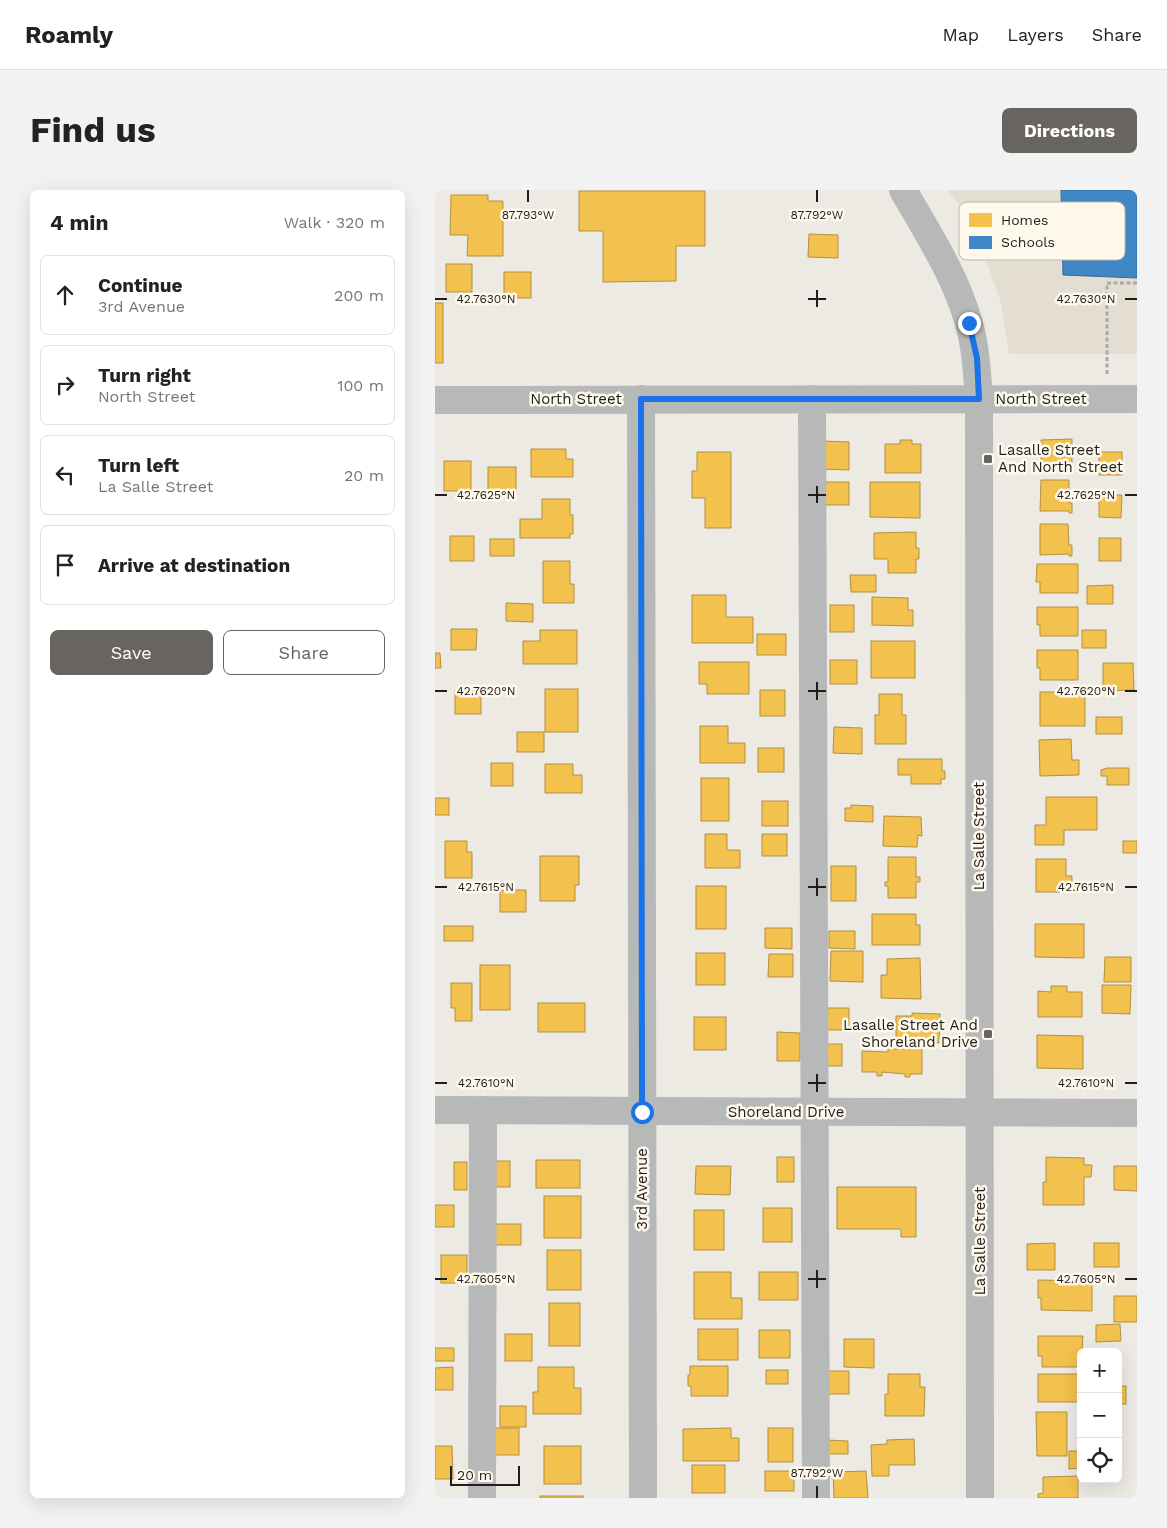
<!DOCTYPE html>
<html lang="en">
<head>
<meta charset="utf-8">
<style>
	:root { --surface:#fff; --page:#f2f2f2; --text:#222; --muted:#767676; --line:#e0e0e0; --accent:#686561 }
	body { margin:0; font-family:"Work Sans",sans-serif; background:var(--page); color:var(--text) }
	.controls { position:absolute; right:15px; bottom:15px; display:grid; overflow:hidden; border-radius:8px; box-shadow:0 5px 20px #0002 }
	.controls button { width:45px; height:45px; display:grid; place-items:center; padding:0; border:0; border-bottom:1px solid var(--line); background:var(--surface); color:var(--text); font:25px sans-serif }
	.scale { position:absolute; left:15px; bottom:12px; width:70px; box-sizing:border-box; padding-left:5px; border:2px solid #201e1a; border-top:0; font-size:14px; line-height:18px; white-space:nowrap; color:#201e1a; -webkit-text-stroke:4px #fef8ed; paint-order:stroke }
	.stop { position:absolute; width:15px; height:15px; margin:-11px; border:4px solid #1a73e8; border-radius:50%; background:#fff }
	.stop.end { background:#1a73e8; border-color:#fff; box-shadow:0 1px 5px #0008 }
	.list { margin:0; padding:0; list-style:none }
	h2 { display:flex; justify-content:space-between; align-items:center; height:65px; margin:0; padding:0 20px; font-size:21px }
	h2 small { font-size:16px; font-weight:400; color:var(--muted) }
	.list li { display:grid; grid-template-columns:32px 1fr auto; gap:15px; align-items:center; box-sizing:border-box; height:80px; margin:0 10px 10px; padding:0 10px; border:1px solid var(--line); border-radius:8px }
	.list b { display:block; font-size:19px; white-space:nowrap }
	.list p { margin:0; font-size:16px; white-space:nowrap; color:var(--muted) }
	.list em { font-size:16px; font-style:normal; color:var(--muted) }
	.actions { display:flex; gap:10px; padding:15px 20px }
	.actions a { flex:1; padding:11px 0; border:1px solid var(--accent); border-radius:8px; text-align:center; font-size:18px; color:var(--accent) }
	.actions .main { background:var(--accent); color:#fff }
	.icon { flex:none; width:28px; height:28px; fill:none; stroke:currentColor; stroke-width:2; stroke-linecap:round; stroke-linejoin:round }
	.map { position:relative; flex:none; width:702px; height:1308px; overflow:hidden; border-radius:8px }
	header { display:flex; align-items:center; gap:30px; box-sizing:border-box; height:70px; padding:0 25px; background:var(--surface); border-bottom:1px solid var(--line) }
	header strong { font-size:24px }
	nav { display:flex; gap:28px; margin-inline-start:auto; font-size:18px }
	.intro { display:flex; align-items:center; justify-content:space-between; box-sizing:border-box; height:120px; padding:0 30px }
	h1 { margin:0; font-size:35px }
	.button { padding:12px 22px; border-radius:8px; background:var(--accent); color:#fff; font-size:18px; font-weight:700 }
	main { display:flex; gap:30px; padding:0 30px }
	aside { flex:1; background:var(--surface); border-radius:8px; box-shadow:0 5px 20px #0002 }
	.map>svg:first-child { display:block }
</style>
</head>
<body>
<header>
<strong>Roamly</strong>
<nav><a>Map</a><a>Layers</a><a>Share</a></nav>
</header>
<div class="intro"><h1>Find us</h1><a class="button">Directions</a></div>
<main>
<aside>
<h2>4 min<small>Walk · 320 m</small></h2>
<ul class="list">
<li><svg class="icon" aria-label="ahead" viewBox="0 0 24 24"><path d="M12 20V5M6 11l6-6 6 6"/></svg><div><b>Continue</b><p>3rd Avenue</p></div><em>200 m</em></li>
<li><svg class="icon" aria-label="right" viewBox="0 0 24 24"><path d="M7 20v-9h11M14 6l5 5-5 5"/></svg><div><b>Turn right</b><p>North Street</p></div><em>100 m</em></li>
<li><svg class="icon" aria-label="left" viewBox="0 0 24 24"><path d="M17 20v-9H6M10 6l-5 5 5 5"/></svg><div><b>Turn left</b><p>La Salle Street</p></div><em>20 m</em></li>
<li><svg class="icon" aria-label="arrive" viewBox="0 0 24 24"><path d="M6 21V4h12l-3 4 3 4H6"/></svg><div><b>Arrive at destination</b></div></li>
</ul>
<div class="actions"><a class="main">Save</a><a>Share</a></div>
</aside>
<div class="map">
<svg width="702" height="1308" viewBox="0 0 702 1308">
	<rect width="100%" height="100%" fill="#edeae4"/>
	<path fill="#e4ded2" d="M513,0H702V164H574L566,113L550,67L526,18Z"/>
	<g fill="#f2c14e" stroke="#b3903e">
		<path d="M144,1H270V56H241V91L168,92V41H144Z"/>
		<path d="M16,5H53V11H68V66H32L33,45H15Z"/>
		<path d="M374,44L403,45V68L373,67Z"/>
		<rect x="11" y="74" width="26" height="28"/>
		<rect x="69" y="82" width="27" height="26"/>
		<rect x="0" y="113" width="8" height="60"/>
		<path d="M637,249V283H628L627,278H606V250Z"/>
		<path d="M465,250H477V254H486V283H450V254H465Z"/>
		<path d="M387,251L414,252V280L387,279Z"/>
		<path d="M96,259H131V269H138V287H96Z"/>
		<path d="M262,262H296V338H270V308H257V281H262Z"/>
		<rect x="664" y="262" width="23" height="23"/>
		<rect x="9" y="271" width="27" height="30"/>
		<rect x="53" y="277" width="28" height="25"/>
		<path d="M606,290H634V313H637V323H634V321H605Z"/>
		<rect x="390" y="292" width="24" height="23"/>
		<path d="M435,292H485V328L435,327Z"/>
		<path d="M664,305H687L686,328L664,327Z"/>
		<path d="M107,309H135V325H138V344H135V348H85V329H107Z"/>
		<path d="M605,334H633L634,355H637V366H634V364L605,365Z"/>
		<path d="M481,342V358H484V369H481V383H453V369H439V343Z"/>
		<rect x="15" y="346" width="24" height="25"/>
		<rect x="664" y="348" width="22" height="23"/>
		<rect x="55" y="349" width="24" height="17"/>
		<path d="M108,371H135V394H139V413H108Z"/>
		<path d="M602,374H643V403H605V392H601Z"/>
		<path d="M415,385H441V402H416Z"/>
		<path d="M678,395V414H652V396Z"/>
		<path d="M257,405H291V427H318V453H257Z"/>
		<path d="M437,407L473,408V420H478V436L437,435Z"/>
		<path d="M71,413L98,414V432L71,431Z"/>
		<rect x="395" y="415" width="24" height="27"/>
		<path d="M602,417H643V446H605V435H602Z"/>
		<path d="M16,439H42L41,460H16Z"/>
		<path d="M105,440H142V474H88V451H105Z"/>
		<rect x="647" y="440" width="24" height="18"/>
		<rect x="322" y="444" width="29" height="21"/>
		<rect x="436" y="451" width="44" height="37"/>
		<path d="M602,460H643V490H605V478H602Z"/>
		<path d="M0,463H5L6,478H0Z"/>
		<rect x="395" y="470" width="27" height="24"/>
		<path d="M264,472H314V504H272V494H264Z"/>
		<path d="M668,473H698L699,500L668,501Z"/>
		<rect x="110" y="499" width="33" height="43"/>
		<rect x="325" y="500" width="25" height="26"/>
		<rect x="20" y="501" width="26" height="23"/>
		<rect x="605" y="502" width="45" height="34"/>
		<path d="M444,504H467V525H471V554H440V525H444Z"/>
		<rect x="661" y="527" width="26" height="17"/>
		<path d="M265,536H293V553H310V573H265Z"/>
		<path d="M399,537L427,538V564L398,563Z"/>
		<rect x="82" y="542" width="27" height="20"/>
		<path d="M636,549L637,570H644V585L605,586L604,550Z"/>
		<rect x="323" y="558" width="26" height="24"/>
		<path d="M463,569H507V581H510V589H506V594H476V585H463Z"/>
		<rect x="56" y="573" width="22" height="23"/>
		<path d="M110,574H138V585H147V603H110Z"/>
		<path d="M672,578H694V595H672V586H666V580Z"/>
		<rect x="266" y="588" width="28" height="43"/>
		<path d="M611,607H662V640H629V655H600V635H611Z"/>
		<rect x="0" y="608" width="14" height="17"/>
		<rect x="327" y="611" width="26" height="25"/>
		<path d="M416,615L438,616V632L410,631V618H416Z"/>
		<path d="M449,626L486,627L487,646L483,645L482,657L448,656Z"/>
		<path d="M270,644H292V660H305V678H270Z"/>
		<rect x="327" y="644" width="25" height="22"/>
		<path d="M10,651H32V662H37V688H10Z"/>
		<rect x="688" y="651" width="14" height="12"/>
		<path d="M105,666H144V695H140V711H105Z"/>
		<path d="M453,667H481V687H485V692H481V708H453V696H450V692H453Z"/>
		<path d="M601,669H631V686H637V694H642V702H601Z"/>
		<rect x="396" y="676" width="25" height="35"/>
		<rect x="261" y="696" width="30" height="43"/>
		<rect x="65" y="700" width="26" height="22"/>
		<path d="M437,724H481V735H485V755H437Z"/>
		<path d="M600,734H649V768L600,767Z"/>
		<rect x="9" y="736" width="29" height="15"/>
		<path d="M330,738H357V759L330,758Z"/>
		<path d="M394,741H420V759L394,758Z"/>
		<path d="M396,761H428V792L395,791Z"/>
		<rect x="261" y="763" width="29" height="32"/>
		<path d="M334,764H358V787H333Z"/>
		<path d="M670,767H696V792H669Z"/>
		<path d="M485,768L486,809L446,808V785H452V769Z"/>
		<rect x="45" y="775" width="30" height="45"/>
		<path d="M16,793H37V831H20V818H16Z"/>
		<path d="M667,795H696L695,824L667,823Z"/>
		<path d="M616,796H632V802H647V827H603V801L616,802Z"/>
		<rect x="103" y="813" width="47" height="29"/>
		<path d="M393,818H414V840H392Z"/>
		<path d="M477,823L505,824L504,853L461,850V826H477Z"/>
		<rect x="259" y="827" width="32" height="33"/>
		<path d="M342,842L365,843V871H342Z"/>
		<path d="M602,845L648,846V879L602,878Z"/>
		<rect x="384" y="854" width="23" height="22"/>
		<path d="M453,859H487V884H475V887H470V884L447,882V886H442V882H427V861L453,862Z"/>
		<rect x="342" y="967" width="17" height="25"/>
		<path d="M611,967L649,968V975H657L656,987H649V1015H608V992H611Z"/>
		<rect x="101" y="970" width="44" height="28"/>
		<rect x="52" y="971" width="23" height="26"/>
		<rect x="19" y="972" width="13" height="28"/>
		<path d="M261,976H296L295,1005L260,1004Z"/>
		<path d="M679,976H702V1001L679,1000Z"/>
		<path d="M402,997H481V1047H466V1039H402Z"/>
		<rect x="109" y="1006" width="37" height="42"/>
		<rect x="0" y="1015" width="19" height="22"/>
		<rect x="328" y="1018" width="29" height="34"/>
		<rect x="259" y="1020" width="30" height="40"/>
		<rect x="60" y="1034" width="26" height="21"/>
		<path d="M620,1053V1080H592V1054Z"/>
		<rect x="659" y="1053" width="25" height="24"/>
		<rect x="112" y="1060" width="34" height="40"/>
		<rect x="6" y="1065" width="26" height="28"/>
		<path d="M259,1082H296V1108H307V1129H259Z"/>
		<rect x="324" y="1082" width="39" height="28"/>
		<path d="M603,1090L657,1091V1121L606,1120V1108H603Z"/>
		<rect x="679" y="1106" width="23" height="26"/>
		<rect x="114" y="1113" width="31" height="43"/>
		<path d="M685,1134L686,1151L661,1152V1135Z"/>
		<rect x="263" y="1139" width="40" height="31"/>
		<rect x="324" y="1140" width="31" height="28"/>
		<rect x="70" y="1144" width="27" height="27"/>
		<path d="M603,1146H648L646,1177H607V1166H603Z"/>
		<path d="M409,1149H439V1178L409,1177Z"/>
		<rect x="0" y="1158" width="19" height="13"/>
		<path d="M255,1176H293V1206H256V1196H253V1185H255Z"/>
		<path d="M18,1177V1200H0V1178Z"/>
		<path d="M103,1177H139V1198H146V1224H98V1202H103Z"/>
		<rect x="331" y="1180" width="22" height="14"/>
		<rect x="389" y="1181" width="25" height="23"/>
		<path d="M453,1184H485V1197H490L489,1226H450V1204H453Z"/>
		<rect x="603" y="1184" width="43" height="28"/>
		<rect x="683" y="1196" width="8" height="18"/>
		<rect x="65" y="1216" width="26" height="21"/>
		<path d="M601,1222H632V1266H602Z"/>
		<rect x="55" y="1238" width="29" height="27"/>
		<path d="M296,1238V1248H304V1271H248V1239Z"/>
		<rect x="333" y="1238" width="25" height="34"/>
		<path d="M479,1249L480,1275H454V1286H437L436,1255L452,1254V1250Z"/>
		<path d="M391,1250L413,1251V1264H391Z"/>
		<path d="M0,1256H17L18,1289H0Z"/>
		<rect x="109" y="1256" width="37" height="38"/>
		<path d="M634,1261H646V1278L634,1279Z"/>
		<rect x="257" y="1275" width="33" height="28"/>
		<rect x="330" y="1281" width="29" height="20"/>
		<path d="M431,1281L433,1308H399L398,1282Z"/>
		<path d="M643,1286V1308H603V1304L608,1303V1287Z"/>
		<rect x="105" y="1306" width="43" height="2"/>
	</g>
	<path fill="#3f88c5" stroke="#366892" d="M626,0H702V88L628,85Z"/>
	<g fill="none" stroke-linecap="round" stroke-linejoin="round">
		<path stroke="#aaa9a8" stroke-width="3" stroke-dasharray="4 2.5" stroke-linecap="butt" d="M672,184V93H702"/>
		<g stroke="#b7b9b9" stroke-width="28">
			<path d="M468,0C492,42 521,86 534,134C541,158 542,184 544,209L545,1308"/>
			<path d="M206,209L208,1308"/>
			<path d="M377,209L381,1308"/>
			<path d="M0,210L702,209"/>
			<path d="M0,920L702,923"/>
			<path d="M47,1308L48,920"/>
		</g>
	</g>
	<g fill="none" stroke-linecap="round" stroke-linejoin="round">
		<path stroke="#1a73e8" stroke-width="6" d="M207,922L206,209H544L542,168L534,133"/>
	</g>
	<path fill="none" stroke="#201e1a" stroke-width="2" d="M93,0V12M382,0V12M382,100V117M0,109H12M373,109H391M690,109H702M382,296V313M0,305H12M373,305H391M690,305H702M382,492V510M0,501H12M373,501H391M690,501H702M382,688V706M0,697H12M373,697H391M690,697H702M382,884V902M0,893H12M373,893H391M690,893H702M382,1080V1098M0,1089H12M373,1089H391M690,1089H702M382,1296V1308"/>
	<g fill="#686561" stroke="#fef8ed" stroke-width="2">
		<rect x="548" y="264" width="10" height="10" rx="2.5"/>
		<rect x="548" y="839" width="10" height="10" rx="2.5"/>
	</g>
	<g text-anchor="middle" stroke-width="5" stroke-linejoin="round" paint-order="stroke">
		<g font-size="15" fill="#201e1a" stroke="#fef8ed">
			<text x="141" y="214">North Street</text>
			<text x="606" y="214">North Street</text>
			<text transform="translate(544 646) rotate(-90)" y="5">La Salle Street</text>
			<text x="351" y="927">Shoreland Drive</text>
			<text transform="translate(207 999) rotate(-90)" y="5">3rd Avenue</text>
			<text transform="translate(545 1051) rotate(-90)" y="5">La Salle Street</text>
		</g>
		<g font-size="15" fill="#201e1a" stroke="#fef8ed" text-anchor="start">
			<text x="563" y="265">Lasalle Street<tspan x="563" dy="17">And North Street</tspan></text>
			<text x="543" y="840" text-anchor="end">Lasalle Street And<tspan x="543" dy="17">Shoreland Drive</tspan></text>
		</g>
	</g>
	<rect x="524" y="12" width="166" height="58" rx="8" fill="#fef8ed" stroke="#bbb7ae" stroke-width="1"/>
	<rect x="534" y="23" width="23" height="14" fill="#f2c14e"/>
	<rect x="534" y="46" width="23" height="13" fill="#3f88c5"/>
	<g font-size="14" fill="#201e1a">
		<text x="566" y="35">Homes</text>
		<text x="566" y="57">Schools</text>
	</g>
	<g font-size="12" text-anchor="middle" fill="#201e1a" stroke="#fef8ed" stroke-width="5" stroke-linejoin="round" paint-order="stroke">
		<text x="93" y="29">87.793°W</text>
		<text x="382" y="29">87.792°W</text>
		<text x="51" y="113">42.7630°N</text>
		<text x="651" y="113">42.7630°N</text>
		<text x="51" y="309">42.7625°N</text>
		<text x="651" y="309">42.7625°N</text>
		<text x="51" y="505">42.7620°N</text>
		<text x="651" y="505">42.7620°N</text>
		<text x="51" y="701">42.7615°N</text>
		<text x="651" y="701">42.7615°N</text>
		<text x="51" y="897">42.7610°N</text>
		<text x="651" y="897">42.7610°N</text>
		<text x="51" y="1093">42.7605°N</text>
		<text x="651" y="1093">42.7605°N</text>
		<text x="382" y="1287">87.792°W</text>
	</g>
</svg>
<div class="controls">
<button>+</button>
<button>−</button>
<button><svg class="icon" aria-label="locate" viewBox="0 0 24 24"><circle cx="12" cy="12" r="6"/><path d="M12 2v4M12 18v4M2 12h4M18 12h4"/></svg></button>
</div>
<div class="scale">20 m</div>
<div class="stop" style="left:207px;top:922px"></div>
<div class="stop end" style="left:534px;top:133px"></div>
</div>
</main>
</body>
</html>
